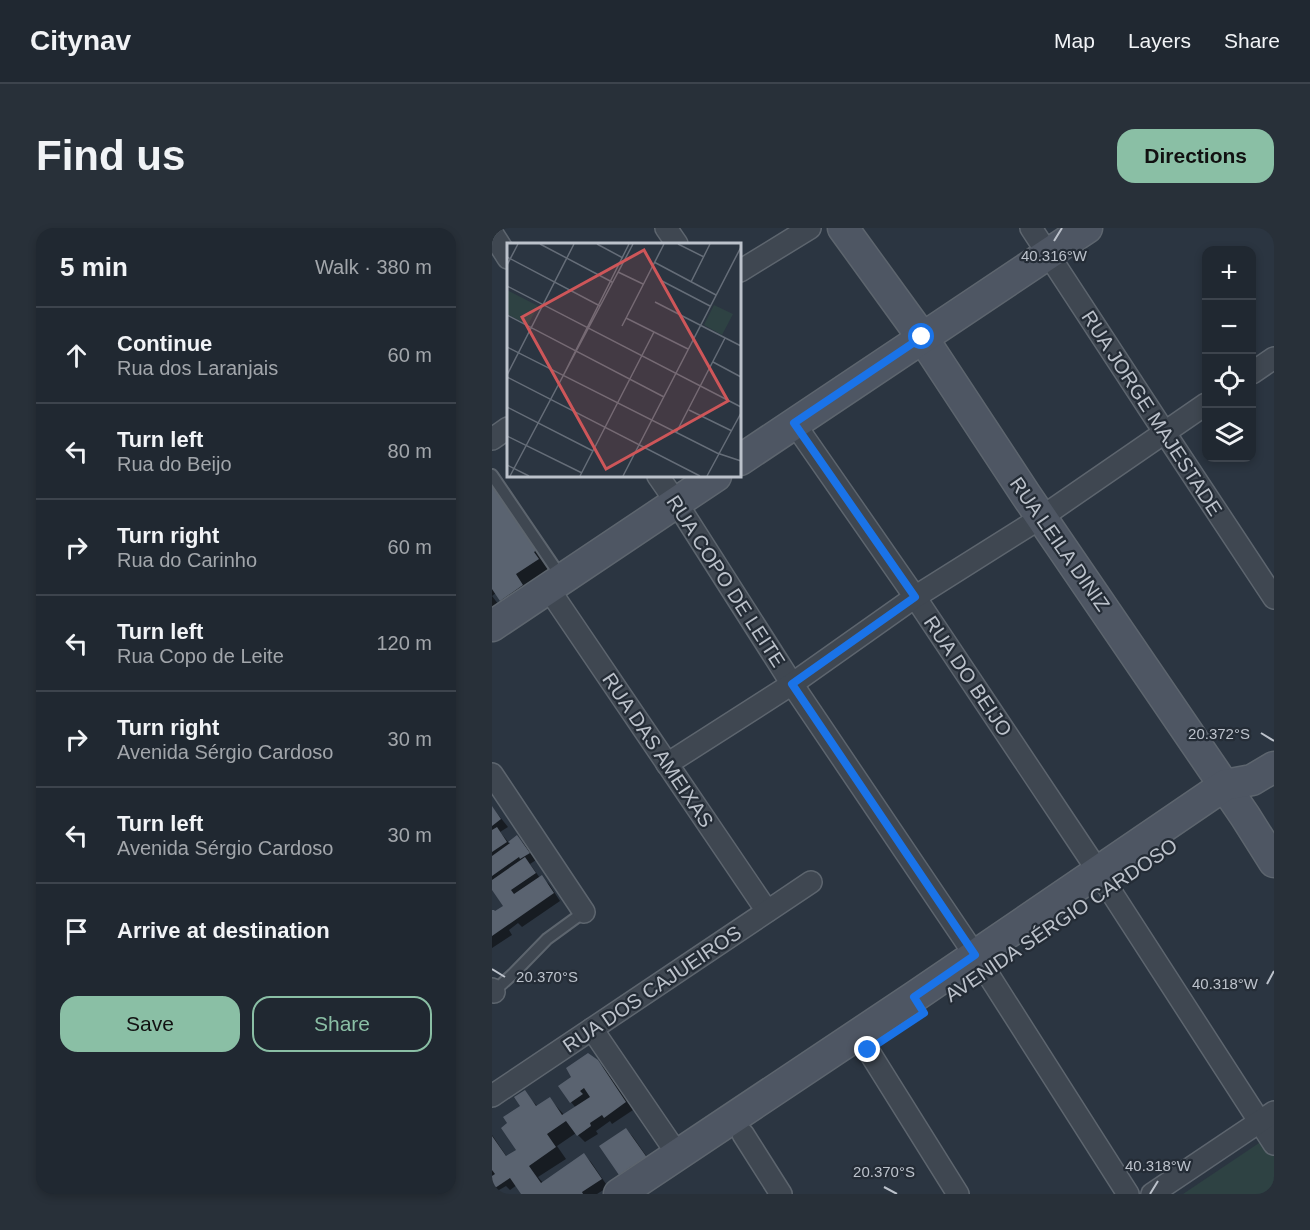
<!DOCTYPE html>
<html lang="en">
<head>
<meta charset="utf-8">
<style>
	:root { --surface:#202831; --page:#283039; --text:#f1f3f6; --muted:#a2a6ab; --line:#3d444d; --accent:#8abfa5 }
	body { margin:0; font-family:Arial,sans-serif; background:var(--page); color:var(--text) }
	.controls { position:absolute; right:18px; top:18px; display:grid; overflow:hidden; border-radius:12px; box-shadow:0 3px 9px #0003 }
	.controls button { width:54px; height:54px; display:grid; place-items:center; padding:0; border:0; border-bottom:2px solid var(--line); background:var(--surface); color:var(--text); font:30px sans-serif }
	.stop { position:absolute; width:18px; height:18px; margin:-14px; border:4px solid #1a73e8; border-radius:50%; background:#fff }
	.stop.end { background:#1a73e8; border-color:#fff; box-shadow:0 2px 6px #0008 }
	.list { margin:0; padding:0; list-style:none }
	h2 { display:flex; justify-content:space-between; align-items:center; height:78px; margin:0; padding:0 24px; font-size:26px }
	h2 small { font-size:20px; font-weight:400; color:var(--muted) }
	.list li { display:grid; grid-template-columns:39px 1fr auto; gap:18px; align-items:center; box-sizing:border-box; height:96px; padding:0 24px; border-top:2px solid var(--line) }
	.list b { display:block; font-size:22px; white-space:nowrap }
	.list p { margin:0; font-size:20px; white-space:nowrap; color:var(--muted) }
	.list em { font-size:20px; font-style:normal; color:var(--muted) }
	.actions { display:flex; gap:12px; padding:18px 24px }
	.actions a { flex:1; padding:14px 0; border:2px solid var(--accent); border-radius:18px; text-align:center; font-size:21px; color:var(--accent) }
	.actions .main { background:var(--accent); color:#111 }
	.icon { flex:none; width:33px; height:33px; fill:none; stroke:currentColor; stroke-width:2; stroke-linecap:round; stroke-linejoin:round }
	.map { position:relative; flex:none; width:782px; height:966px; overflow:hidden; border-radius:18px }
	header { display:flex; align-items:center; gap:36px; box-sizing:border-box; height:84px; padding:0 30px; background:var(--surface); border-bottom:2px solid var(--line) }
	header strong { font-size:28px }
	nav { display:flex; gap:33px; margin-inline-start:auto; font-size:21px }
	.intro { display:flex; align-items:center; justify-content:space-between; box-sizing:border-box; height:144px; padding:0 36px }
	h1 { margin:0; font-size:42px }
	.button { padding:15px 27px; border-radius:18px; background:var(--accent); color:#111; font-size:21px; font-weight:700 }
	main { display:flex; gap:36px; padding:0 36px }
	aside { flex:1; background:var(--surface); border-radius:18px; box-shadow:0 3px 9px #0003 }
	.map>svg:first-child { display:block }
</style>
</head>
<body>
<header>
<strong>Citynav</strong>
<nav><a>Map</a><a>Layers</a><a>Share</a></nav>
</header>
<div class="intro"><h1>Find us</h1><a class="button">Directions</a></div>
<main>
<aside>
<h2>5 min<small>Walk · 380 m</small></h2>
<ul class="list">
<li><svg class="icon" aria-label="ahead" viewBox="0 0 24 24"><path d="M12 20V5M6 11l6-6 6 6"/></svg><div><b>Continue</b><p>Rua dos Laranjais</p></div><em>60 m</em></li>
<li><svg class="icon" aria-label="left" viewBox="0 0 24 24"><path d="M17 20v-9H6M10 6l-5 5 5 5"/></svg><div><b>Turn left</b><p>Rua do Beijo</p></div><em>80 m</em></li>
<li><svg class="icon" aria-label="right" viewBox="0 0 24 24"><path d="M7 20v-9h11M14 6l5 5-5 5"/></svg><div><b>Turn right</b><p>Rua do Carinho</p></div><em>60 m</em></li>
<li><svg class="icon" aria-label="left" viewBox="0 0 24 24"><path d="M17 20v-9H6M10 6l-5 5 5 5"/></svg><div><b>Turn left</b><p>Rua Copo de Leite</p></div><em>120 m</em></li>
<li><svg class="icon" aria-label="right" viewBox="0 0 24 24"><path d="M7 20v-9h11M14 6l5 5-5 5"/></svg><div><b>Turn right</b><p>Avenida Sérgio Cardoso</p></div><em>30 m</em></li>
<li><svg class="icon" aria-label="left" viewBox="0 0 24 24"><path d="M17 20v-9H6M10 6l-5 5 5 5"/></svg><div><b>Turn left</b><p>Avenida Sérgio Cardoso</p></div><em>30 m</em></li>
<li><svg class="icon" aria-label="arrive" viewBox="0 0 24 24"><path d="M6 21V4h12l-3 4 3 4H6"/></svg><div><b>Arrive at destination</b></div></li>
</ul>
<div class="actions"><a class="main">Save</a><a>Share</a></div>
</aside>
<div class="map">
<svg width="782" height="966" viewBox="0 0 782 966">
	<rect width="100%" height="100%" fill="#2b3541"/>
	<path fill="#2e4243" d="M773,911L782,925V966H691Z"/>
	<g fill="#0007">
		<path d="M0,255L55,334L52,335L57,342L20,383L4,365L0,368L10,381L0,388Z"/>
		<path d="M0,579L16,599L8,604L17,615L25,609L32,616L44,632L38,636L48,650L49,649L57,656L68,673L30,699L26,695L17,702L20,707L0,720V682L3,685L13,678L0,659Z"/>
		<path d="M105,833L113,841L141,882L120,896L118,893L104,903L106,906L93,914L84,905L65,918L74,931L46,949L51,955L92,927L99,934L116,959L105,966H30L25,957L18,962L14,958L0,966V950L1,949L0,947V907L15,929L28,928L32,864L46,879L58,871L73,888L84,880L79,874Z"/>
		<path d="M134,901L141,909L162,939L135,953L128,946Z"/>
	</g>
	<g fill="#5a6370">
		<path d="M0,258L45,322L42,324L47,331L24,346L31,357L8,373L0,361Z"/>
		<path d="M0,578L9,591L0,598Z"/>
		<path d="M5,599L15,614L0,624V602Z"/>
		<path d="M25,607L38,625L28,631L27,629L0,648V628L18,615L16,614Z"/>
		<path d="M33,629L44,645L19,662L22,666L50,647L62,665L0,708V682H2L3,683L11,678L0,662V652Z"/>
		<path d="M96,825L106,832L134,874L112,890L110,887L98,895L99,898L85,908L74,893L55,906L64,919L37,938L49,955L92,925L110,951L90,964L91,966H29L18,950L0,962V948L3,946L0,942V908L14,928L24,922L9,900L15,895L11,889L28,878L22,869L33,862L44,878L58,869L70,887L98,869L92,860L88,863L91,866L78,875L66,858L79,849L74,840Z"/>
		<path d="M134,900L156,931L142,941L140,938L127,947L107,918Z"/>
	</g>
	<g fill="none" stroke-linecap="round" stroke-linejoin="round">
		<g stroke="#5d656e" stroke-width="14">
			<g id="lane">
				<path d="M0,247L70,350"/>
				<path d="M0,765L22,745L55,711L92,684"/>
			</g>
		</g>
		<g stroke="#5d656e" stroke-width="24">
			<g id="street">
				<path d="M174,0L185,16"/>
				<path d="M539,0L673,205L782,370"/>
				<path d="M0,5L16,30"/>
				<path d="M248,43L318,0"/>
				<path d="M760,145L782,130"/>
				<path d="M302,195L423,369L606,643"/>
				<path d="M0,211L16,200"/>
				<path d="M166,248L184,274L300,456L483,727"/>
				<path d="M56,360L275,683"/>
				<path d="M175,536L300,456L423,369L550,289L714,176"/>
				<path d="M0,546L92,684"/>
				<path d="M616,659L782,916"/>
				<path d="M494,743L636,966"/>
				<path d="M0,761L2,764"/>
				<path d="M100,801L186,927"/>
				<path d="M376,822L466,966"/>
				<path d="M0,868L319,654"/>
				<path d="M251,906L289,966"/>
				<path d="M660,966L782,884"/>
			</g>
		</g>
		<g stroke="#5d656e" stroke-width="33">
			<g id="secondary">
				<path d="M351,0L430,109L534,267L753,588L782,634"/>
				<path d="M248,232L595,0"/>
				<path d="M0,398L224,248"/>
				<path d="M127,966L422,769L733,557L760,552L782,539"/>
			</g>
		</g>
		<use href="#lane" stroke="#3f4751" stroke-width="10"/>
		<use href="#street" stroke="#3f4751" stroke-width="21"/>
		<use href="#secondary" stroke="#4e5663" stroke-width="30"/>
	</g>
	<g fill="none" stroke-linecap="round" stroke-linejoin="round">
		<path stroke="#1a73e8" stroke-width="8" d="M376,822L432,785L422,769L483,727L300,456L423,369L302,195L430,109"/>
	</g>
	<path fill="none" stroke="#bcc2cb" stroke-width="2" d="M562,13L570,0M769,505L782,513M0,741L13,749M775,756L782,743M392,959L405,966M658,966L666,953"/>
	<g text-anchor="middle" stroke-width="4.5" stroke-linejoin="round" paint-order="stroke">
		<g font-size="20" fill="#bcc2cb" stroke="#242c36">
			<text transform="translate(660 185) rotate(57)" y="7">RUA JORGE MAJESTADE</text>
			<text transform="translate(568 316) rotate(55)" y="7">RUA LEILA DINIZ</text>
			<text transform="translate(234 353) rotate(57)" y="7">RUA COPO DE LEITE</text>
			<text transform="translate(476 448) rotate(56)" y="7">RUA DO BEIJO</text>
			<text transform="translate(166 522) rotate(56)" y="7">RUA DAS AMEIXAS</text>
			<text transform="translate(569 692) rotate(-34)" y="7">AVENIDA SÉRGIO CARDOSO</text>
			<text transform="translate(160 761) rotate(-34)" y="7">RUA DOS CAJUEIROS</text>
		</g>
	</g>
	<g transform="translate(15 15)">
		<rect width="234" height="234" fill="#2b3541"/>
		<path d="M0,47L31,63L21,82L0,71ZM207,62L226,71L215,92L197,82Z" fill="#2e4243"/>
		<path fill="none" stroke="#656d78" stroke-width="1.5" d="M33,1L105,39M90,1L116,15M171,1L197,14M0,14L93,63M147,19L209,52M0,22L11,1M111,29L136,41M155,38L203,63M184,39L203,1M0,43L234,164M148,59L234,103M0,72L157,154M119,75L181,106M115,83L157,1M0,104L210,210L234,218M206,119L234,134M0,132L67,1M0,134L193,233M55,135L122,1M0,164L86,208M182,167L225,188M169,190L218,95M0,193L75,230M0,222L22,233M3,233L126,1M73,233L147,89M116,233L234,4M200,233L234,170"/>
		<path fill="#ce5659" fill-opacity="0.15" stroke="#ce5659" stroke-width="3" d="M137,7L221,158L99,226L15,74Z"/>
		<rect width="234" height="234" fill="none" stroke="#bcc2cb" stroke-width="3"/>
	</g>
	<g font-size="15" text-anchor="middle" fill="#bcc2cb" stroke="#242c36" stroke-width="4.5" stroke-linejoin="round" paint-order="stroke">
		<text x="562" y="33">40.316°W</text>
		<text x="727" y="511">20.372°S</text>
		<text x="55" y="754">20.370°S</text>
		<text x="733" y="761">40.318°W</text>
		<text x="666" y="943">40.318°W</text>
		<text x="392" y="949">20.370°S</text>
	</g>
</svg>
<div class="controls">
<button>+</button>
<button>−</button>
<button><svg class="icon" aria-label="locate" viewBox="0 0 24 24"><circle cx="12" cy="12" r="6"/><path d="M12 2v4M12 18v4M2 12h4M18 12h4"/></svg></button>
<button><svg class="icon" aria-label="layers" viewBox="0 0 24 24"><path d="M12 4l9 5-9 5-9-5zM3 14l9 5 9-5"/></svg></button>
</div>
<div class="stop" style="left:430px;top:109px"></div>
<div class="stop end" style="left:376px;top:822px"></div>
</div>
</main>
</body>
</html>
